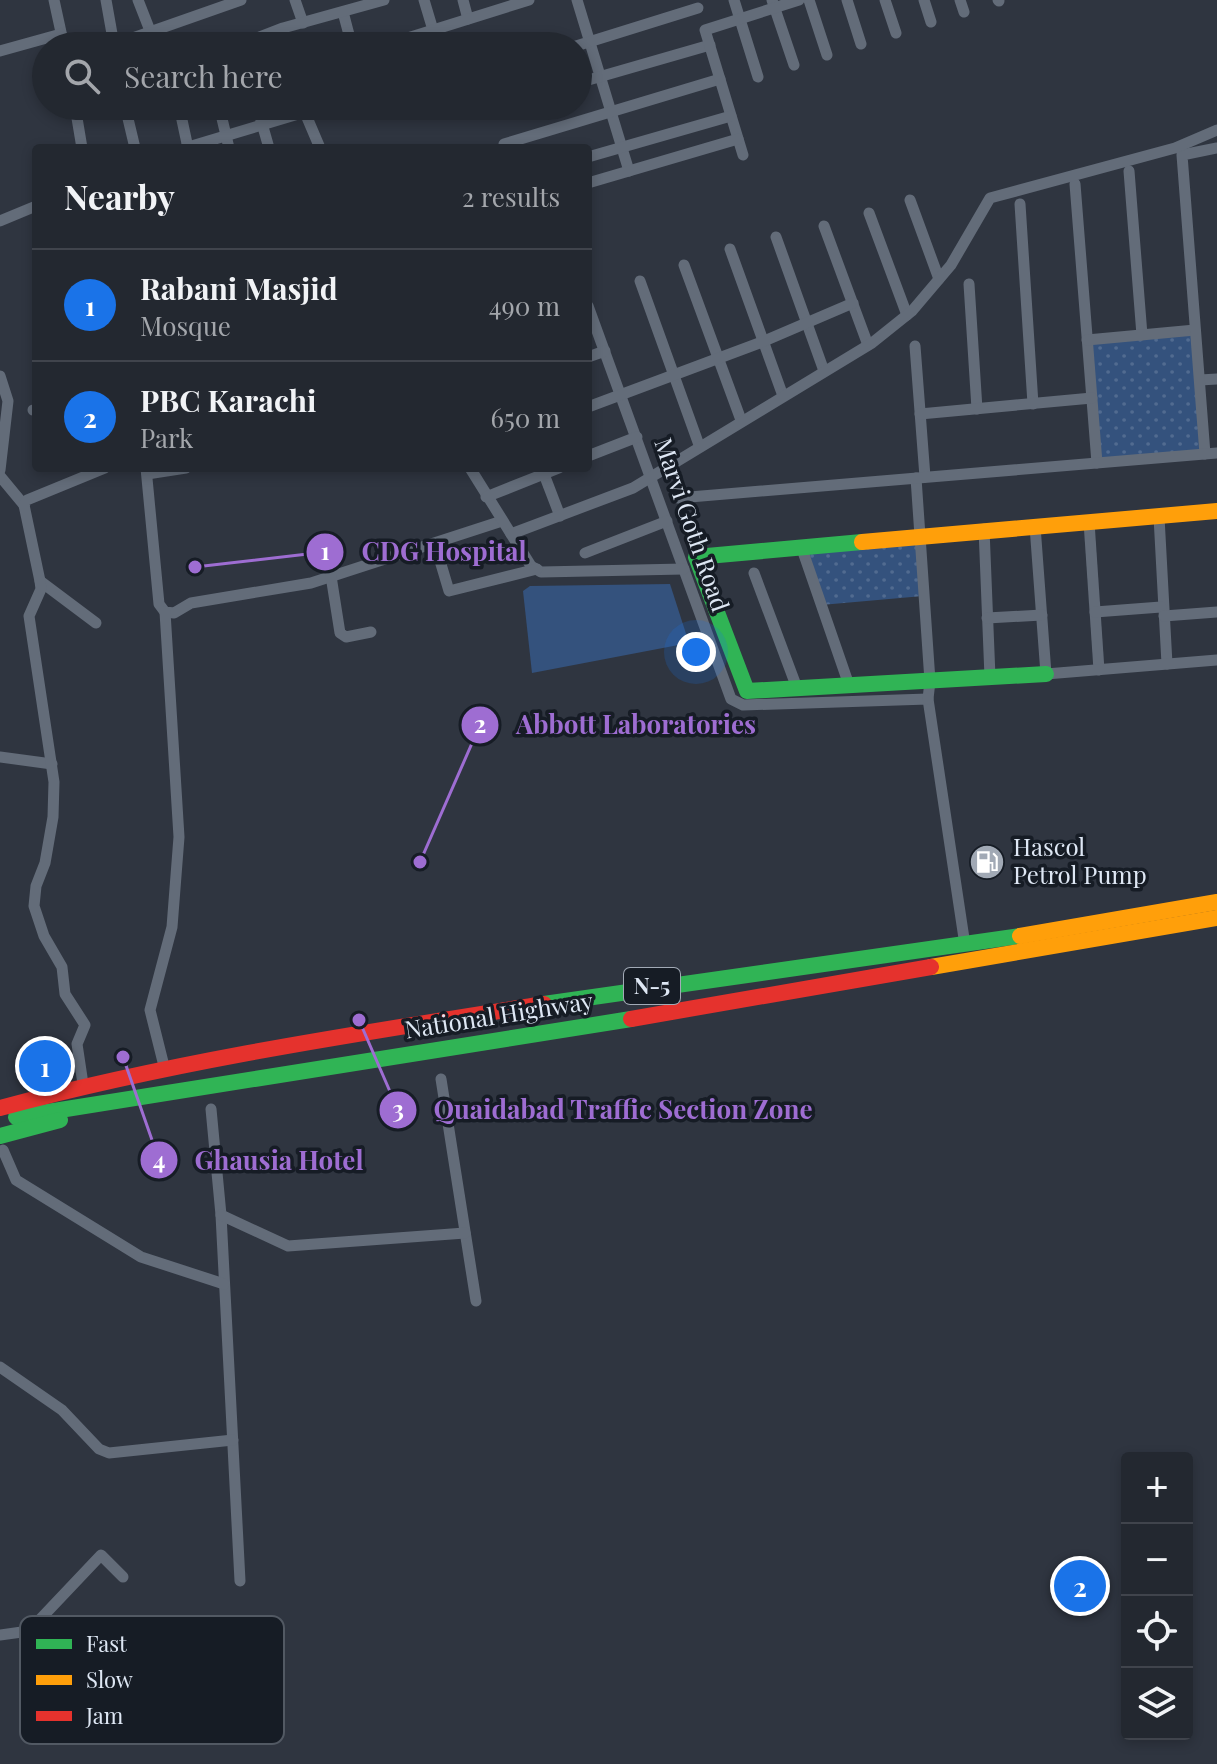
<!DOCTYPE html>
<html lang="en">
<head>
<meta charset="utf-8">
<style>
	:root { --surface:#232830; --page:#2b3038; --text:#f1f3f6; --muted:#a3a6ab; --line:#40444c; --accent:#1a73e8 }
	body { margin:0; font-family:"Playfair Display",serif; background:var(--page); color:var(--text) }
	.controls { position:absolute; right:24px; bottom:24px; display:grid; overflow:hidden; border-radius:8px; box-shadow:0 4px 12px #0003 }
	.controls button { width:72px; height:72px; display:grid; place-items:center; padding:0; border:0; border-bottom:2px solid var(--line); background:var(--surface); color:var(--text); font:40px sans-serif }
	.you { position:absolute; left:696px; top:652px; width:28px; height:28px; margin:-20px; border:6px solid #fff; border-radius:50%; background:#1a73e8; box-shadow:0 0 0 12px #1a73e833 }
	.badge { display:grid; place-items:center; width:52px; height:52px; border-radius:50%; background:var(--accent); color:#fff; font-size:26px; font-weight:700 }
	.pin { position:absolute; translate:-50% -50%; border:4px solid #fff; box-shadow:0 2px 8px #0006 }
	.list { margin:0; padding:0; list-style:none }
	h2 { display:flex; justify-content:space-between; align-items:center; height:104px; margin:0; padding:0 32px; font-size:34px }
	h2 small { font-size:26px; font-weight:400; color:var(--muted) }
	.list li { display:grid; grid-template-columns:52px 1fr auto; gap:24px; align-items:center; box-sizing:border-box; height:112px; padding:0 32px; border-top:2px solid var(--line) }
	.list b { display:block; font-size:30px; white-space:nowrap }
	.list p { margin:0; font-size:26px; white-space:nowrap; color:var(--muted) }
	.list em { font-size:26px; font-style:normal; color:var(--muted) }
	.icon { flex:none; width:44px; height:44px; fill:none; stroke:currentColor; stroke-width:2; stroke-linecap:round; stroke-linejoin:round }
	.map { position:relative; flex:none; width:1217px; height:1764px; overflow:hidden }
	.search { position:absolute; background:var(--surface); box-shadow:0 4px 12px #0003; left:32px; top:32px; width:560px; height:88px; display:flex; align-items:center; gap:20px; box-sizing:border-box; padding:0 28px; border-radius:44px; color:var(--muted); font-size:30px }
	.panel { position:absolute; background:var(--surface); box-shadow:0 4px 12px #0003; left:32px; top:144px; width:560px; height:328px; border-radius:8px }
	.map>svg:first-child { display:block }
</style>
</head>
<body>
<div class="map">
<svg width="1217" height="1764" viewBox="0 0 1217 1764">
	<defs>
		<pattern id="park-dots" width="8" height="8" patternUnits="userSpaceOnUse" patternTransform="scale(2)"><rect width="8" height="8" fill="#34527d"/><path d="M2 2h.1M6 6h.1" fill="none" stroke="#516b90" stroke-width="1.8" stroke-linecap="round"/></pattern>
	</defs>
	<rect width="100%" height="100%" fill="#2f3540"/>
	<path fill="#34527d" d="M670,584L689,643L532,673L523,591L530,586Z"/>
	<g fill="url(#park-dots)">
		<path d="M1195,330L1205,454L1097,463L1087,340Z"/>
		<path d="M919,536L923,596L821,605L802,549Z"/>
	</g>
	<g fill="none" stroke-linecap="round" stroke-linejoin="round">
		<g stroke="#636c79" stroke-width="11">
			<path d="M54,0L64,46"/>
			<path d="M106,0L114,45"/>
			<path d="M138,0L156,46"/>
			<path d="M295,0L303,23"/>
			<path d="M424,0L433,30"/>
			<path d="M463,0L468,19"/>
			<path d="M577,0L629,171"/>
			<path d="M734,0L758,77"/>
			<path d="M772,0L794,65"/>
			<path d="M809,0L827,55"/>
			<path d="M847,0L861,44"/>
			<path d="M885,0L896,33"/>
			<path d="M924,0L931,22"/>
			<path d="M960,0L964,12"/>
			<path d="M998,0L999,1"/>
			<path d="M343,12L352,46"/>
			<path d="M110,46L241,0"/>
			<path d="M236,46L283,28L384,0"/>
			<path d="M382,46L529,0"/>
			<path d="M576,46L698,8"/>
			<path d="M0,51L61,34"/>
			<path d="M578,83L710,45"/>
			<path d="M75,106L82,148"/>
			<path d="M125,106L135,148"/>
			<path d="M179,106L188,148"/>
			<path d="M219,106L229,148"/>
			<path d="M257,106L269,148"/>
			<path d="M303,108L320,148"/>
			<path d="M494,110L506,106"/>
			<path d="M504,144L720,79"/>
			<path d="M185,148L305,112"/>
			<path d="M743,155L705,30L799,0"/>
			<path d="M588,157L731,116"/>
			<path d="M1129,171L1142,335"/>
			<path d="M588,183L738,139"/>
			<path d="M1075,184L1097,463"/>
			<path d="M910,200L939,279"/>
			<path d="M1020,204L1033,404"/>
			<path d="M869,213L907,315"/>
			<path d="M0,221L36,206"/>
			<path d="M824,226L868,345"/>
			<path d="M776,237L824,371"/>
			<path d="M730,249L783,396"/>
			<path d="M684,265L741,420"/>
			<path d="M640,281L699,445"/>
			<path d="M969,284L977,409"/>
			<path d="M588,306L731,699L743,705L928,699L965,945"/>
			<path d="M1087,340L1195,330"/>
			<path d="M915,346L925,477"/>
			<path d="M588,357L605,351"/>
			<path d="M0,376L8,401L0,470"/>
			<path d="M1200,380L1217,379"/>
			<path d="M588,407L762,342L853,303"/>
			<path d="M33,410H36"/>
			<path d="M920,414L1092,398"/>
			<path d="M1205,454L1182,155L1217,148"/>
			<path d="M588,456L637,437"/>
			<path d="M146,468L159,604L165,612L174,613L191,603L311,583L502,521"/>
			<path d="M470,468L531,566L541,572L684,569"/>
			<path d="M542,469L560,516"/>
			<path d="M147,474L186,468"/>
			<path d="M0,476L24,505"/>
			<path d="M916,478L930,681L928,699"/>
			<path d="M486,497L559,468"/>
			<path d="M678,498L1217,453"/>
			<path d="M1159,517L1167,664"/>
			<path d="M1089,522L1099,670"/>
			<path d="M1035,526L1046,674L1217,660"/>
			<path d="M984,529L990,677"/>
			<path d="M511,534L633,488L872,343L912,311L951,265L990,198L1175,148L1217,130"/>
			<path d="M435,544L449,591L537,569"/>
			<path d="M802,549L849,685"/>
			<path d="M585,553L667,521"/>
			<path d="M754,573L797,688"/>
			<path d="M331,576L340,633L346,637L371,632"/>
			<path d="M40,581L96,623"/>
			<path d="M1095,612L1161,607"/>
			<path d="M1164,616L1217,612"/>
			<path d="M987,618L1042,615"/>
			<path d="M0,757L52,764"/>
			<path d="M165,1070L150,1010L172,927L179,837L165,612"/>
			<path d="M441,1079L476,1301"/>
			<path d="M83,1084L77,1044L85,1025L65,994L62,967L44,936L34,906L36,886L45,863L53,817L54,782L29,616L41,589L40,581L24,505L27,500L105,468"/>
			<path d="M211,1109L221,1215L240,1581"/>
			<path d="M3,1150L16,1180L141,1257L224,1284"/>
			<path d="M221,1215L288,1246L465,1233"/>
			<path d="M0,1367L62,1410L99,1449L109,1453L233,1440"/>
			<path d="M0,1635L29,1631L101,1555L123,1577"/>
		</g>
		<g stroke="#30b455" stroke-width="16">
			<path d="M862,542L696,557L747,691L1046,674"/>
			<path d="M544,1004L1020,936"/>
			<path d="M16,1117L631,1019"/>
			<path d="M0,1136L60,1120"/>
		</g>
		<g stroke="#ff9f0a" stroke-width="16">
			<path d="M862,542L1217,511"/>
			<path d="M1020,936L1217,902"/>
			<path d="M931,967L1217,918"/>
		</g>
		<g stroke="#e5322d" stroke-width="16">
			<path d="M631,1019L931,967"/>
			<path d="M0,1108C179,1060 362,1033 544,1004"/>
		</g>
	</g>
	<defs>
		<g id="fuel-disc" transform="scale(1.8)"><circle r="9.5" fill="#a1a9b5" stroke="#161c25"/><path d="M-5.5-6h7V0h2V4h1.3V-2.5L3-4.5l.8-.8L6-3V5H2.5V1h-1V6h-7ZM-4.2-4.7v3.2H.2V-4.7Z" fill="#fff"/></g>
	</defs>
	<g fill-rule="evenodd">
		<use href="#fuel-disc" x="987" y="862"/>
	</g>
	<g text-anchor="middle" stroke-width="7" stroke-linejoin="round" paint-order="stroke">
		<rect fill="#161c25" stroke="#a2aab6" stroke-width="2" x="624" y="968" width="56" height="36" rx="6"/>
		<g font-size="22" font-weight="bold" fill="#dee7f4">
			<text x="652" y="994">N-5</text>
		</g>
		<g font-size="24" fill="#dee7f4" stroke="#161c25">
			<text transform="translate(691 525) rotate(71)" y="8">Marvi Goth Road</text>
			<text transform="translate(499 1016) rotate(-9)" y="8">National Highway</text>
		</g>
		<g font-size="24" fill="#dee7f4" stroke="#161c25" text-anchor="start">
			<text x="1013" y="856">Hascol<tspan x="1013" dy="28">Petrol Pump</tspan></text>
		</g>
	</g>
	<rect x="20" y="1616" width="264" height="128" rx="12" fill="#161c25" stroke="#525963" stroke-width="2"/>
	<rect x="36" y="1639" width="36" height="10" fill="#30b455"/>
	<rect x="36" y="1675" width="36" height="10" fill="#ff9f0a"/>
	<rect x="36" y="1711" width="36" height="10" fill="#e5322d"/>
	<g font-size="22" fill="#dee7f4">
		<text x="86" y="1652">Fast</text>
		<text x="86" y="1688">Slow</text>
		<text x="86" y="1724">Jam</text>
	</g>
	<path fill="none" stroke="#9e6dd2" stroke-width="3" d="M195 567L325 552M420 862L480 725M359 1020L398 1110M123 1057L159 1160"/>
	<g fill="#9e6dd2" stroke="#161c25" stroke-width="3">
		<circle cx="195" cy="567" r="8"/>
		<circle cx="420" cy="862" r="8"/>
		<circle cx="359" cy="1020" r="8"/>
		<circle cx="123" cy="1057" r="8"/>
		<circle cx="325" cy="552" r="20"/>
		<circle cx="480" cy="725" r="20"/>
		<circle cx="398" cy="1110" r="20"/>
		<circle cx="159" cy="1160" r="20"/>
	</g>
	<g font-size="24" text-anchor="middle" font-weight="bold" fill="#fff">
		<text x="325" y="560">1</text>
		<text x="480" y="733">2</text>
		<text x="398" y="1118">3</text>
		<text x="159" y="1169">4</text>
	</g>
	<g font-size="26" text-anchor="middle" font-weight="bold" fill="#9e6dd2" stroke="#161c25" stroke-width="7" stroke-linejoin="round" paint-order="stroke">
		<text x="444" y="561">CDG Hospital</text>
		<text x="636" y="734">Abbott Laboratories</text>
		<text x="623" y="1119">Quaidabad Traffic Section Zone</text>
		<text x="279" y="1170">Ghausia Hotel</text>
	</g>
</svg>
<div class="controls">
<button>+</button>
<button>−</button>
<button><svg class="icon" aria-label="locate" viewBox="0 0 24 24"><circle cx="12" cy="12" r="6"/><path d="M12 2v4M12 18v4M2 12h4M18 12h4"/></svg></button>
<button><svg class="icon" aria-label="layers" viewBox="0 0 24 24"><path d="M12 4l9 5-9 5-9-5zM3 14l9 5 9-5"/></svg></button>
</div>
<div class="you"></div>
<div class="pin badge" style="left:45px;top:1066px">1</div>
<div class="pin badge" style="left:1080px;top:1586px">2</div>
<div class="search"><svg class="icon" aria-label="search" viewBox="0 0 24 24"><circle cx="10" cy="10" r="6"/><path d="M15 15l6 6"/></svg>Search here</div>
<section class="panel">
<h2>Nearby<small>2 results</small></h2>
<ul class="list">
<li><span class="badge">1</span><div><b>Rabani Masjid</b><p>Mosque</p></div><em>490 m</em></li>
<li><span class="badge">2</span><div><b>PBC Karachi</b><p>Park</p></div><em>650 m</em></li>
</ul>
</section>
</div>
</body>
</html>
